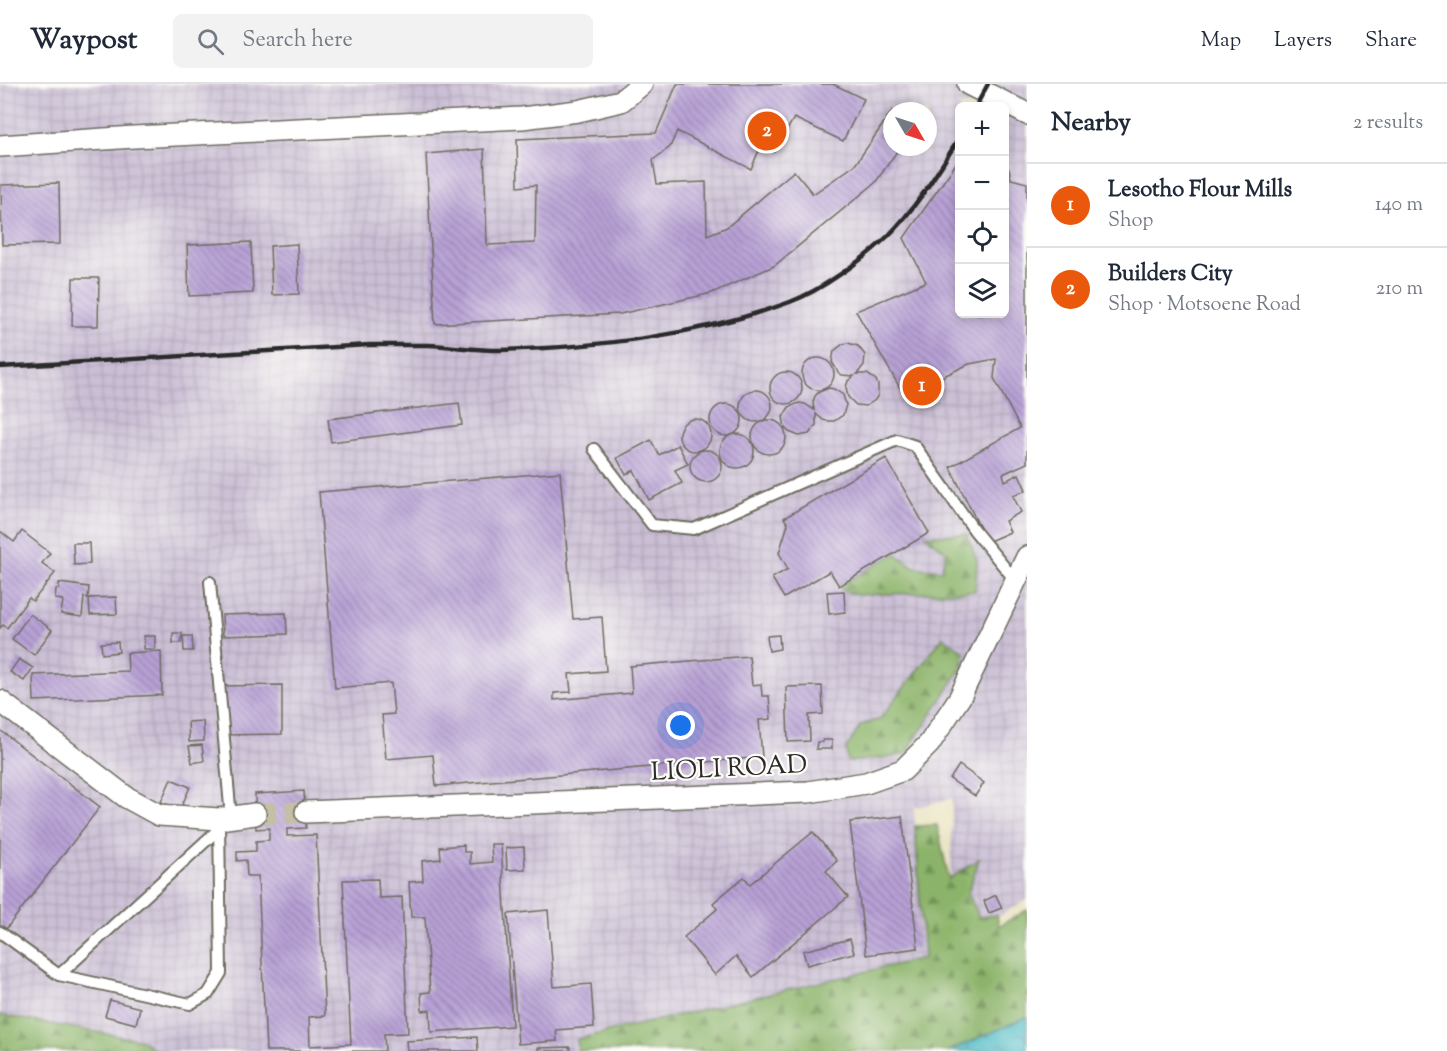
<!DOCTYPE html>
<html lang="en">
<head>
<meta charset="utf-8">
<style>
	:root { --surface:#fff; --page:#f2f2f3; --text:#1f2937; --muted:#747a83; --line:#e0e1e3; --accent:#ea580c }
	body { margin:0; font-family:"Sorts Mill Goudy",serif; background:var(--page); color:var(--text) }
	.controls { position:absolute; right:18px; top:18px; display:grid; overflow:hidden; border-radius:9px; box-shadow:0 3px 9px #0003 }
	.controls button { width:54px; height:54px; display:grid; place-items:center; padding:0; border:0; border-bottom:2px solid var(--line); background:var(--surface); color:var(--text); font:30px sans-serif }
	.compass { position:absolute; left:883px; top:18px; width:54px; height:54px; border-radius:50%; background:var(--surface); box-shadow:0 3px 9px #0003; rotate:129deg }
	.you { position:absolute; left:681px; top:642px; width:21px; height:21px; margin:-15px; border:4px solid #fff; border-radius:50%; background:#1a73e8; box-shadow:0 0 0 9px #1a73e833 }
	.badge { display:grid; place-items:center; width:39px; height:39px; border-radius:50%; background:var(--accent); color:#fff; font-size:20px; font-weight:700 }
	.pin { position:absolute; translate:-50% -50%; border:3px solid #fff; box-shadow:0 2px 6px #0006 }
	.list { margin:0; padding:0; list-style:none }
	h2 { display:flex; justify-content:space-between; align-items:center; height:78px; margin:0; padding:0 24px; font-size:26px }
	h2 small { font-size:20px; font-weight:400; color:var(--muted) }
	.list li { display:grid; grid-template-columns:39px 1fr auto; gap:18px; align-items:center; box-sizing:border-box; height:84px; padding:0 24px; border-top:2px solid var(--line) }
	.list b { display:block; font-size:22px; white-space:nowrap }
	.list p { margin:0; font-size:20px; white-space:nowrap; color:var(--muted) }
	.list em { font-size:20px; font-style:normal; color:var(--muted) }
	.icon { flex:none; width:33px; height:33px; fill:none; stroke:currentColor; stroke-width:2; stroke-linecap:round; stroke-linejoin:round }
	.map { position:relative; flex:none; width:1027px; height:967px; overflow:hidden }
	header { display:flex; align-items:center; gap:36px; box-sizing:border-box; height:84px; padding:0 30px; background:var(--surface); border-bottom:2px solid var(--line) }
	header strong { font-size:28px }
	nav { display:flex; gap:33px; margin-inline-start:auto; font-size:21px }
	.search { width:420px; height:54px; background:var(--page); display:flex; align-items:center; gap:15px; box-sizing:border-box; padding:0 21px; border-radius:9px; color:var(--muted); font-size:22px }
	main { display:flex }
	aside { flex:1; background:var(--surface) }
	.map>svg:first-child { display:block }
</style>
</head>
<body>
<header>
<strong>Waypost</strong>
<div class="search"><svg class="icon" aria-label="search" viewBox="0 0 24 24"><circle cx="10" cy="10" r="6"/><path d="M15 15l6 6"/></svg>Search here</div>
<nav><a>Map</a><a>Layers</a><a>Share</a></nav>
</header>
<main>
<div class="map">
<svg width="1027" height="967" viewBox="0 0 1027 967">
	<defs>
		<pattern id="industrial-grid" width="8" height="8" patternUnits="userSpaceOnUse" patternTransform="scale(1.5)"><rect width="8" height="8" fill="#cbbfd5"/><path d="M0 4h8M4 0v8" fill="none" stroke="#aea4b7"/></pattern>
		<pattern id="forest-firs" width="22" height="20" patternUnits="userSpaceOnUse" patternTransform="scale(1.5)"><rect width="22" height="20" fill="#8bb369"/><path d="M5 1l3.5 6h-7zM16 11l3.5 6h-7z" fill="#729257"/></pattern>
		<pattern id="water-ripples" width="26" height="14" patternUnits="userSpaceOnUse" patternTransform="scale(1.5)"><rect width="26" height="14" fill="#4cbac4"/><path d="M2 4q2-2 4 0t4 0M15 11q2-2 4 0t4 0" fill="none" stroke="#3f979f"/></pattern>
		<pattern id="building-back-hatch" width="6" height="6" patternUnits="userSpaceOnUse" patternTransform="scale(1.5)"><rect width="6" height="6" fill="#b7a0d5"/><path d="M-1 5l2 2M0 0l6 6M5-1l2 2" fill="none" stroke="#9583ad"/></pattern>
	</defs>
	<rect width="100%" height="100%" fill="#fdfcf7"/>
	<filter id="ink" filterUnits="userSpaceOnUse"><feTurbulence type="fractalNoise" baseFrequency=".0167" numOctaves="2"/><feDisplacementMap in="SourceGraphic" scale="12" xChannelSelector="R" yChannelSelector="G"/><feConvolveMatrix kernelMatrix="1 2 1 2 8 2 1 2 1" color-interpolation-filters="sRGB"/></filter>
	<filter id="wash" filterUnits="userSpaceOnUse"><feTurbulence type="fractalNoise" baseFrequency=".008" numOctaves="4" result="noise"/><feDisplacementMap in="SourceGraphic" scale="24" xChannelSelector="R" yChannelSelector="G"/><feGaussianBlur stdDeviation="1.35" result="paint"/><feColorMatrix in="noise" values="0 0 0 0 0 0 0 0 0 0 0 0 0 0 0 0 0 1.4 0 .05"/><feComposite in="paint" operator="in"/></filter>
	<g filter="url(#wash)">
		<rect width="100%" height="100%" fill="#eae4c3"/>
		<path fill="url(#industrial-grid)" fill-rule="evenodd" d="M0,0H1027V816L949,861L952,714L914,724L924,874L577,955L578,967H157L141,956L0,931ZM960,22H1004V230H960ZM892,27H928V63H892Z"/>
		<g fill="url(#forest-firs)" stroke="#5b6f4a" stroke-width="1.5">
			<path d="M967,450L977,477L975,507L858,511L844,507L839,502L895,469L914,483L942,486L946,467L925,452Z"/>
			<path d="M943,553L963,567L964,580L905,671L848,678L846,665L861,641L880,635Z"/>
			<path d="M937,741L949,795L979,775L968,809L979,833L997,831L999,842L1027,826V933L949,967H578L577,955L924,874L915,742Z"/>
			<path d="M0,931L141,956L157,967H0Z"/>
		</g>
		<path fill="url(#water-ripples)" stroke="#3c7278" stroke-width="1.5" d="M1027,933V967H949Z"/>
		<g id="blocks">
			<g fill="url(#building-back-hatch)">
				<path d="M677,0H833L864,15L843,57L794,34L774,68L760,64L751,85L677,47L670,63L653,76L657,100L706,98L707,151L727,143L794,87L813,110L855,81L892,27V63H900L875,99L774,182L712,209L620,230L435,240L426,70L484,65L487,161L535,159L536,101L518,103L517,55L656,49Z"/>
				<path d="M960,74V230H1004V83L1009,85L1011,95L1027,99V379L1003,390L1005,397L1019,390L1026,406L1013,412L1021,428L1005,437L1010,448L987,458L950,383L1020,344L994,294L996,275L969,280L904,311L856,227L926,198L904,154Z"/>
				<path d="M59,99L60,160L2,161L1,101Z"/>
				<path d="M251,158L253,209L189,212L187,161Z"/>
				<path d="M297,160L299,210L272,211L270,162Z"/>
				<path d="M73,194H99L98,242H72Z"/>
				<path d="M848,259L858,262L865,271L864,281L857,290H867L876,296L878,301V311L875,316L866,322L856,321L848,313L846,303L848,297L854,292L842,291L838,288L832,278L834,267L843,260Z"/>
				<circle cx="818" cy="290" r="16"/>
				<circle cx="786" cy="304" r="16"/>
				<path d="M829,304L834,305L843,311L846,321L843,331L834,337H828L823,336L816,330V341L809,350L799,352L789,348L785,344L783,333L789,323L799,319L805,320L814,326L813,318L815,312L819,308Z"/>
				<circle cx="756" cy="322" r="16"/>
				<path d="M459,319L462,341L331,358L328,335Z"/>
				<circle cx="726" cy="336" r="16"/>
				<circle cx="695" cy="351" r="16"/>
				<circle cx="769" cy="353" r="17"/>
				<circle cx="737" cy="367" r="17"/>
				<path d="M651,356L659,371L678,361L688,380L675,386L682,399L649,416L634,386L626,391L617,374Z"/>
				<circle cx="706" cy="382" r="16"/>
				<path d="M886,374L929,449L839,502L830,487L784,514L772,494L788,485L779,469L788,440L784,434Z"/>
				<path d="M560,388L573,535L602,533L606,587L569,590L571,608L554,609V616L632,609L630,582L749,572L752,601L761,600L762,612H769L771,635L759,636L762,673L436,702L433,671L386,675L382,631L394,630L391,599L335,604L319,408Z"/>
				<path d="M0,447L14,458L22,447L50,469L42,479L55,489L33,517L29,514L7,544L3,541L0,544Z"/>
				<path d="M73,459H89L90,480L74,481Z"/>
				<path d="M59,499L89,503L88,514L84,513L82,533L61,530L63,516L55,515L56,505H59Z"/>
				<path d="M844,507L845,528L829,530L827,508Z"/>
				<path d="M116,513L117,530L90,531L89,514Z"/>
				<path d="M286,529L287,550L223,552L222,531Z"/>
				<path d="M30,530L52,546L34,571L12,555Z"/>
				<path d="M173,549H182L181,559H173Z"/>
				<path d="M779,551L780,565L769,567L767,552Z"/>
				<rect x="144" y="552" width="11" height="13"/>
				<path d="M183,552H192L193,567H184Z"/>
				<path d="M118,558L119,568L102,570L101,559Z"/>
				<path d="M161,567L162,611L34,617L33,591L128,587L127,569Z"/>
				<path d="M19,575L33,584L24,597L10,588Z"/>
				<path d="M282,601V650L225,651L224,602Z"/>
				<path d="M822,602L823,630L809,631L810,657L788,658L786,603Z"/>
				<path d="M203,637L204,657L189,658L188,638Z"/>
				<path d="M0,646L100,723L3,849L0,847Z"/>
				<path d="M823,656H832V665H816L817,658H823Z"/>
				<path d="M202,661L204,677L192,679L189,662Z"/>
				<path d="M959,681L984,699L975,712L950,695Z"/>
				<path d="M171,695L190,703L180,726L161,718Z"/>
				<path d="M304,707L306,744L287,745V752L316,751L325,932L309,933L310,962L351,960L343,796L378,795L379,814L402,813L408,949L384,950L385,967H266L258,792H247L246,776L237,777V768L256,767V757L269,756V744L256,745L255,710Z"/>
				<path d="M902,732L918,864L866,871L850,738Z"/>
				<path d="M813,748L837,777L826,787L848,813L753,893L736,872L715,891L684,853L717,825L713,819L744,793L750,800Z"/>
				<path d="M491,760H501L512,942L431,948L430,926L422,927L421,909L430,908L425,833H411L409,798L423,797L422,777L441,775L440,763L464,761V768H470V780L492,778Z"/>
				<path d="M524,763L525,785L507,786L506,764Z"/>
				<path d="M996,811L1002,824L989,829L984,817Z"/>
				<path d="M548,826L554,903L591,900L594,943L556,946L557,957L518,960L508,830Z"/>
				<path d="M850,855L854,869L807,881L803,867Z"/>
				<path d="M110,916L140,924L136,940L105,932Z"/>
				<path d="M477,953L478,967H407L406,957Z"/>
				<path d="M570,963V967H538V964Z"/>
			</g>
		</g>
	</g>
	<g filter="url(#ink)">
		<use href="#blocks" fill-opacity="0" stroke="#6e6c60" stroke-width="1.5"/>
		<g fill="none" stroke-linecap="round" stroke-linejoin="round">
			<path stroke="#c4bfa5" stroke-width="21" stroke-dasharray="21 10" stroke-linecap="butt" d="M255,730L306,728"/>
			<g stroke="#6e6c60" stroke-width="14">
				<g id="service">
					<path d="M594,365L652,441L694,445L897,356L915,362L974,446L1015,496"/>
					<path d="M210,498L231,734"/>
					<path d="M0,848L59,891L219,745"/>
					<path d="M59,891L190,920L208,910L221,889L219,735"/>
				</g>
			</g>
			<g stroke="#6e6c60" stroke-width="24">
				<g id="minor">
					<path d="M968,0L1027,30"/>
					<path d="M0,62L134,53L522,34L578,27L621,17L642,0"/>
					<path d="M0,617L126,713L159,731L219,735L255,730"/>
					<path d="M306,728L808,708L866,699L903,686L929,660L960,613L1027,473"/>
				</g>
			</g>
			<use href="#service" stroke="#fff" stroke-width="10"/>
			<use href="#minor" stroke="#fff" stroke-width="21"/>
			<g stroke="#2b2b2b" stroke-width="4.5">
				<path d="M976,22L988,0"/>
				<path d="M0,283L369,261C388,261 408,261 428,261C452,262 476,266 500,266C598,263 698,252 790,218C822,206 864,175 888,152C917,123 938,87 960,53"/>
			</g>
		</g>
	</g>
	<g text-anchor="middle" stroke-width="4.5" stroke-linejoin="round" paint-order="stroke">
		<g font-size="26" fill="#2b2b2b" stroke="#fdfcf7">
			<text transform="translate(729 683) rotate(-3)" y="9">LIOLI ROAD</text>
		</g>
	</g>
</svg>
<div class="controls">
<button>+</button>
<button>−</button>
<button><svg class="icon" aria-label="locate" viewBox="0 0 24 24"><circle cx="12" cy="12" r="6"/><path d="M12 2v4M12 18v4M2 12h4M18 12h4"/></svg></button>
<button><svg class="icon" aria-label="layers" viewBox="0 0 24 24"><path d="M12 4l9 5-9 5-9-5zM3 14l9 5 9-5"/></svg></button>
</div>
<svg class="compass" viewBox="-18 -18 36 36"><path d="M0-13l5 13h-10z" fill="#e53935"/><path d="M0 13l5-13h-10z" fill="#747a83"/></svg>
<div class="you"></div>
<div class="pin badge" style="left:922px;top:302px">1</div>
<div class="pin badge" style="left:767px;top:47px">2</div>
</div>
<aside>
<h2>Nearby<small>2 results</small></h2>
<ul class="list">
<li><span class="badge">1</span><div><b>Lesotho Flour Mills</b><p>Shop</p></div><em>140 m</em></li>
<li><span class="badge">2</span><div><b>Builders City</b><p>Shop · Motsoene Road</p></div><em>210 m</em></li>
</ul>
</aside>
</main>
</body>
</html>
